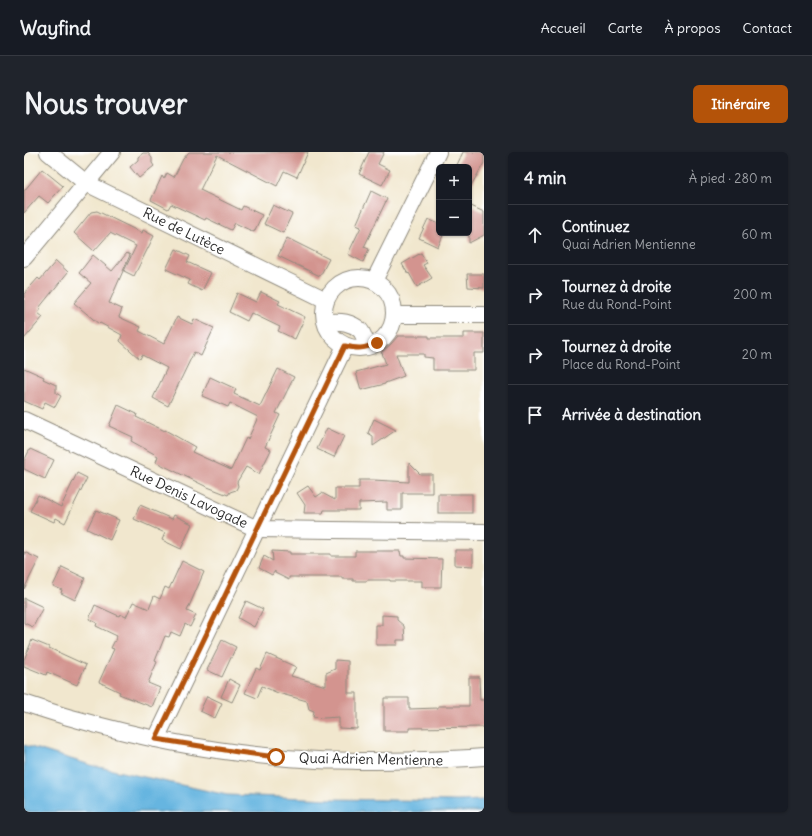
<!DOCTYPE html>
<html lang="fr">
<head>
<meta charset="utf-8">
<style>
	:root { --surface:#171b24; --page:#20242c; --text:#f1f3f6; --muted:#9ea1a6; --line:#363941; --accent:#b45309 }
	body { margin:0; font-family:Delius,sans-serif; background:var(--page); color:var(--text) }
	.controls { position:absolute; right:12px; top:12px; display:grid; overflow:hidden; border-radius:6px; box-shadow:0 1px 3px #0004 }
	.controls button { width:36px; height:36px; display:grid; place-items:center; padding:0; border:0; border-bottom:1px solid var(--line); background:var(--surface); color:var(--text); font:20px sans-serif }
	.stop { position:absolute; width:12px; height:12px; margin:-9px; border:3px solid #b45309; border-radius:50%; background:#fff }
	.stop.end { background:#b45309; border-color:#fff; box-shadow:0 1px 4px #0008 }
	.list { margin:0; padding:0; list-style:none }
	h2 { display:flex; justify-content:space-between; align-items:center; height:52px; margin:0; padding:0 16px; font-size:17px }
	h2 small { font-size:13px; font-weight:400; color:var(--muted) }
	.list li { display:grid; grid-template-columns:26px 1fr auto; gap:12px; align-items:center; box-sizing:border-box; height:60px; padding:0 16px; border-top:1px solid var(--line) }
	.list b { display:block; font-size:15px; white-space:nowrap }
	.list p { margin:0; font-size:13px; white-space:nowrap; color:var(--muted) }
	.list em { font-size:13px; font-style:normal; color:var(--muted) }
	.icon { flex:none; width:22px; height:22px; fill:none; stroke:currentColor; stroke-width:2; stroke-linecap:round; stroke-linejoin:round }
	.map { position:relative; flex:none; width:460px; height:660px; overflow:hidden; border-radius:6px }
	header { display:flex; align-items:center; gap:24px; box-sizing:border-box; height:56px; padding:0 20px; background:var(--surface); border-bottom:1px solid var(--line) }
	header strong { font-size:19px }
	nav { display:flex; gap:22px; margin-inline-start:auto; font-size:14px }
	.intro { display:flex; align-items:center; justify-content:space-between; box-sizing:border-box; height:96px; padding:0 24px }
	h1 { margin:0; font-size:28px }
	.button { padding:10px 18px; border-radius:6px; background:var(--accent); color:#fff; font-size:14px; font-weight:700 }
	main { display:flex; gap:24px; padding:0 24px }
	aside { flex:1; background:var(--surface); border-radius:6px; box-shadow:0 1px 3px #0004 }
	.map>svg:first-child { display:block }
</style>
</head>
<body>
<header>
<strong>Wayfind</strong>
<nav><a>Accueil</a><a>Carte</a><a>À propos</a><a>Contact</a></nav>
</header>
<div class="intro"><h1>Nous trouver</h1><a class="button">Itinéraire</a></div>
<main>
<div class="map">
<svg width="460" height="660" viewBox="0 0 460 660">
	<rect width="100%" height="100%" fill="#fff"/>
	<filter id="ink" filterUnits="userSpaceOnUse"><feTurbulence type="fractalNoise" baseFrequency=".025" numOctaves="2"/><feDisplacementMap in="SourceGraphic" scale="8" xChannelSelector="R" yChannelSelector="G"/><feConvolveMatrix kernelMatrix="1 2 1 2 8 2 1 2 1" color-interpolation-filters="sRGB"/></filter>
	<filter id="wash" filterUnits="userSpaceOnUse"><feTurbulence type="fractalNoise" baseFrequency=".012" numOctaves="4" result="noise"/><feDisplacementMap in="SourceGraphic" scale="16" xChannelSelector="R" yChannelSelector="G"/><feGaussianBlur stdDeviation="0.9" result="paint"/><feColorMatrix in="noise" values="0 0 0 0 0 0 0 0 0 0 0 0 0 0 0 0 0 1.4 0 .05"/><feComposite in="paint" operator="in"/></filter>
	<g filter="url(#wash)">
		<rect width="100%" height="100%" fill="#f1e7ce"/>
		<path fill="#66b5e0" stroke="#487086" d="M0,593L70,614L203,643L307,647L434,649L460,648V660H0Z"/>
		<g id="blocks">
			<g fill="#d3948f">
				<path d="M165,0H284L273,25L260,19L253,34L193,3L176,38L217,58L219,54L238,63L230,80L211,71L207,78L182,66L181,68L147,52L144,57L127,48L138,24L140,27L143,21L150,25L159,7Z"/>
				<path d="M345,0H360L354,12L366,18L358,33L335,22Z"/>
				<path d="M439,0H460V11L445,37V15H432Z"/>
				<path d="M119,1H124L128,6V11L130,14L115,26L106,15L114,8V5Z"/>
				<path d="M18,17L39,34L24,51L15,44L0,61V39Z"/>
				<path d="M347,39L363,47L340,95L345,97L339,110L324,102L337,75L332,73Z"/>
				<path d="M249,53L268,62L259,81L240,72Z"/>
				<path d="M445,53L460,60V83L445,91Z"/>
				<path d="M73,59L118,81L119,78L130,84L110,124L100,119L112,94L86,81L70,99L50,81L67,60Z"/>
				<path d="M404,67L415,72V81H420L414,95L395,86Z"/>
				<path d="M263,86L305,107L296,124L254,104Z"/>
				<path d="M152,97L166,104L163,110L187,121L178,139L164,132L166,128L142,117Z"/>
				<path d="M103,101L106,103L85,151L98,157L95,165L117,175L115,179L140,192L153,165L168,172L170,167L190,176L177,204L170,200L144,254L129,246L143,216L118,203L116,207L96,189L98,183L76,171L75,172L50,151L67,131L55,121L69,103L88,119Z"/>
				<path d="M397,101L403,111L399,113L408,126L393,135L385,121L384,122L378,112Z"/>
				<path d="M32,109L44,120L15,156L17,157L14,161L19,165L0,187V142L14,126L16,128Z"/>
				<path d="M443,122H460V136L444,135Z"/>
				<path d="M237,140L256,149L254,152L281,165L271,187L254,179L256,175L227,161L223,169L205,160L213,141L232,150Z"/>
				<path d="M440,181H460V201H450V218H409V206L400,205V202H372L380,224L361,231V232L337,238L332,220L362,212L358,201H357L367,192L374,184H405V186H440Z"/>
				<path d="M0,216L20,225L19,227L32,233V241L37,244L31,255L21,250L18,257L0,249Z"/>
				<path d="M254,217L270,225L252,261L256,263L241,295L247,298L235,322L222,315L213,330L214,334L212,338L206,340L204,343L181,334L132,310L134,304L107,289L109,285L85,274L94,253L113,262L112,265L141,279V278L171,295L168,300L207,318L222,286L224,287L234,265L206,251L204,255L178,244L181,237L186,225L212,237L210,242L236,254Z"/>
				<path d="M350,267L372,278L349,294V284L344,281Z"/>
				<path d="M303,276L320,284L310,305L293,297Z"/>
				<path d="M6,297L30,308L21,327L0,317V309Z"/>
				<path d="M385,311L396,322H408V341H378V358H363V350L335,351V358H300L299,361H280L281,353L273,341L284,334L292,345L298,341L311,348V336H335V328H349L385,330Z"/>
				<path d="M53,321L63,326L41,371L32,366L30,370L6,359L14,343L37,355Z"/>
				<rect x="414" y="342" width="34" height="19"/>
				<path d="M116,353L148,367L150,363L168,372L157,397L138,388L141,381L110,367Z"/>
				<path d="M72,358L95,368L86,388L63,377Z"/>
				<path d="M431,398H449V414L431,413Z"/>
				<path d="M248,399L266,400V402H307V404H331V399H376L377,404H380V406L418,407L417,435H398V429H366V428H343V429H329V427H318V425H265V428L251,421V419L248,423L235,416L240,404L249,409Z"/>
				<path d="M0,400L15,407L0,437Z"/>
				<path d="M158,409L180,420L163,459L172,463L166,475L161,472L156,484L147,480L145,485L141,484L131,509L133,510L124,531L136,536L128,555L95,542L96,540L75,530L90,497L87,496L93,484L72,474L73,471L65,467L71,453L95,464L96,462L102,465L109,450L125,457L130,444L136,447L141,435L145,437Z"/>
				<path d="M38,415L61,426L51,448L37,441L38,438L29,434Z"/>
				<path d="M0,446L19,455L9,475L0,471Z"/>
				<path d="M222,449L239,457L230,475L214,466Z"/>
				<path d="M358,463L373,464V468L380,474L381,488H373V493H352V473H358Z"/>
				<path d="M8,488L25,495V496L62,513L53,533L23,520L22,523L0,514V508Z"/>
				<path d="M198,488L212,495L198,525L183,518Z"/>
				<path d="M243,502L272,515L267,524L302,534V521L311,517V508L324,509V541H333V577L315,576V565L300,566L289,565L290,559L285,557L283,549L254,541L238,534L233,546L221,541L232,516L236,518Z"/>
				<path d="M445,525H455L456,548H460V575L385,576V579H360V546H385V557L414,556V554H445Z"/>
				<path d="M205,527L216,533L208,550L197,545Z"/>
				<path d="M183,544L198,551L191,566L176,559Z"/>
			</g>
		</g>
	</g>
	<g filter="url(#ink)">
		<use href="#blocks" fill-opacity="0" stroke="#8e897c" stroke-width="1"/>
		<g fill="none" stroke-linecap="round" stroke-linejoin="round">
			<g stroke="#8e897c" stroke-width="18">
				<g id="minor">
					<path d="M24,0L62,31L302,148"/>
					<path d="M0,106L88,0"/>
					<circle cx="335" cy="161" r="35"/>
					<path d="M350,129L414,0"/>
					<path d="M370,163H460"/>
					<path d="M305,170C317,169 327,170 336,178C339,181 340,186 342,190"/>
					<path d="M0,268L233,377L460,380"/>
					<path d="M0,551C18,557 36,563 55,568C132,590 213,604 294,608C307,609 320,608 333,609C375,609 418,608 460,605"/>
					<path d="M132,587L321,194"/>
				</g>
			</g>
			<use href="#minor" stroke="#fff" stroke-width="16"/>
		</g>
	</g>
	<g fill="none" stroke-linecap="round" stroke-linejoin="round" filter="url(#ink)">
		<path stroke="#b45309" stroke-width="5" d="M252,605L214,600L132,587L321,194C334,197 340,197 353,191"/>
	</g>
	<g text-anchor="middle" stroke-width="3.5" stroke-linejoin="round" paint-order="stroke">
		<g font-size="14" fill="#2b2b2b" stroke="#fff">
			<text transform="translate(160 79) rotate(26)" y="5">Rue de Lutèce</text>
			<text transform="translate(165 345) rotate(25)" y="5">Rue Denis Lavogade</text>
			<text transform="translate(347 607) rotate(1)" y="5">Quai Adrien Mentienne</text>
		</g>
	</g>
</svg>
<div class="controls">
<button>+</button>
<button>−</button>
</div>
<div class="stop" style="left:252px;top:605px"></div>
<div class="stop end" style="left:353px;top:191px"></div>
</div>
<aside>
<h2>4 min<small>À pied · 280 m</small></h2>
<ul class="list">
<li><svg class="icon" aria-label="ahead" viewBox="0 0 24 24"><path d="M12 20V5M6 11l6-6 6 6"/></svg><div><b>Continuez</b><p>Quai Adrien Mentienne</p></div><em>60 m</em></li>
<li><svg class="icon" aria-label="right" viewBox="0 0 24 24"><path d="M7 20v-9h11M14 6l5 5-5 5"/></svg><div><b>Tournez à droite</b><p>Rue du Rond-Point</p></div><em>200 m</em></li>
<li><svg class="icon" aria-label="right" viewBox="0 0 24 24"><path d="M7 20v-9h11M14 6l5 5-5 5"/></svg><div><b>Tournez à droite</b><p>Place du Rond-Point</p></div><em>20 m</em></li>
<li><svg class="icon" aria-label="arrive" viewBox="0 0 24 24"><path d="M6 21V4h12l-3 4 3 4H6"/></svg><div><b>Arrivée à destination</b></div></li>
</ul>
</aside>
</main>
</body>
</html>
